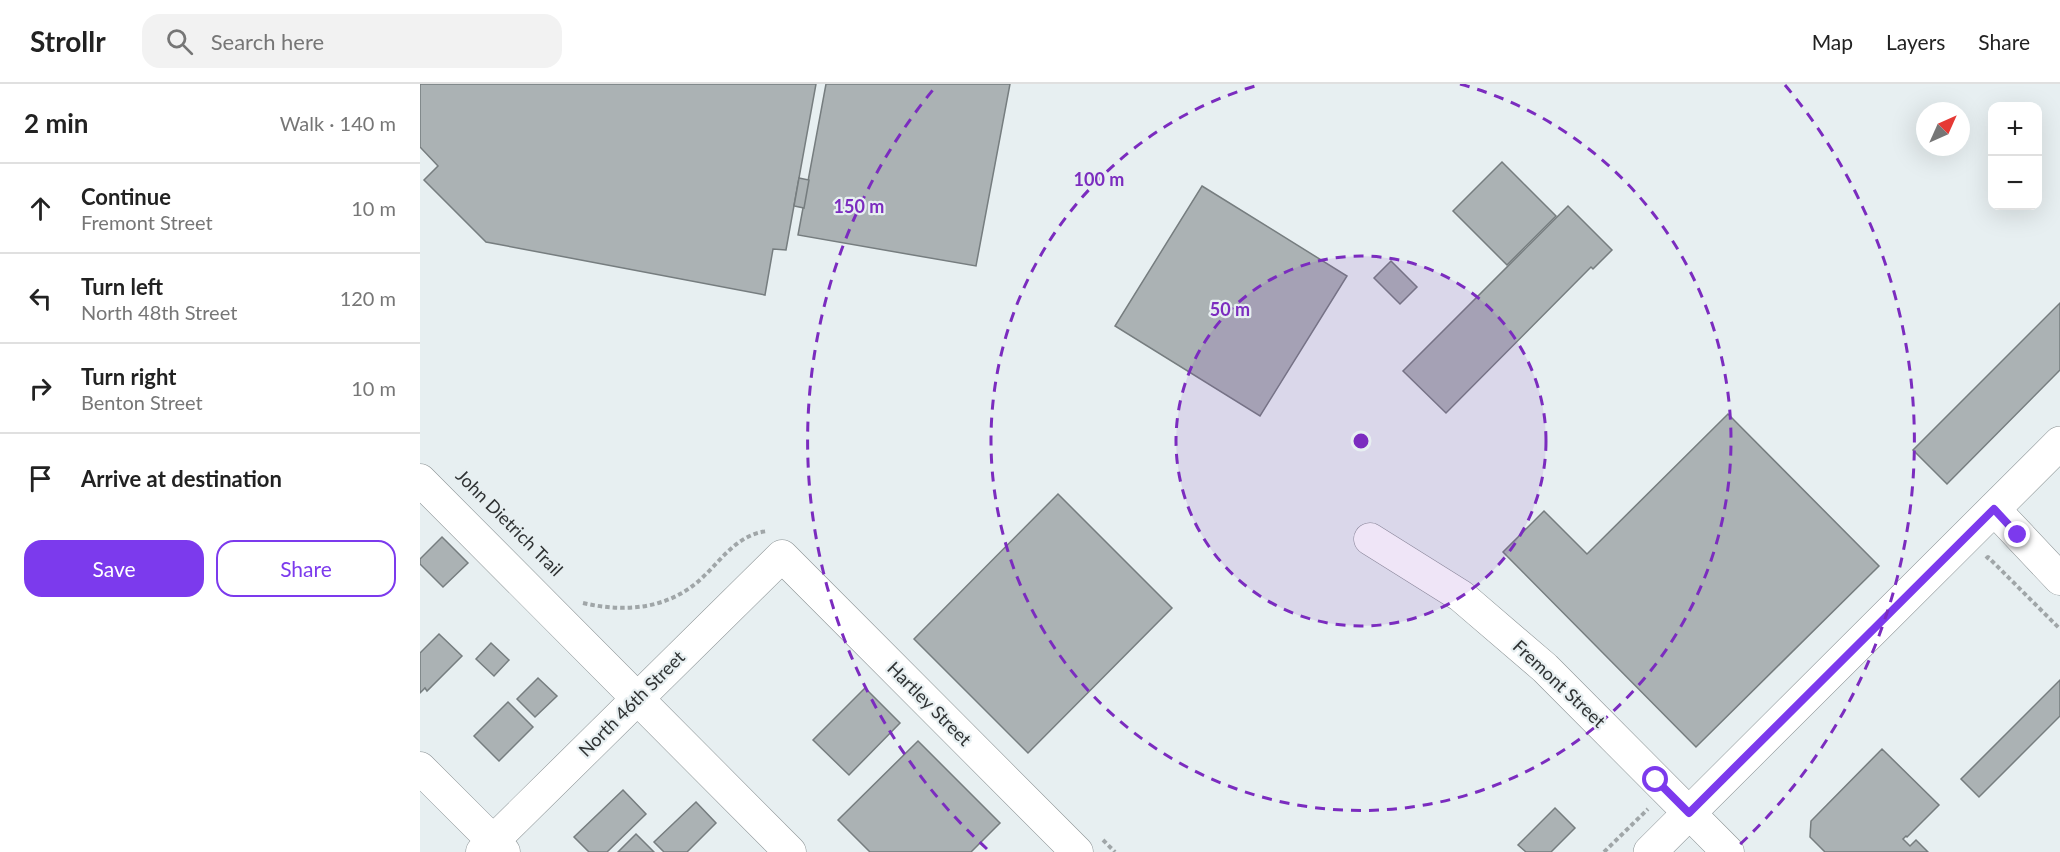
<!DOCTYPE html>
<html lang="en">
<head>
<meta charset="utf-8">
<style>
	:root { --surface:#fff; --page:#f2f2f2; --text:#222; --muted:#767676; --line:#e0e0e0; --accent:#7c3aed }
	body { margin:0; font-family:Lato,sans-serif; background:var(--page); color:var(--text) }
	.controls { position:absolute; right:18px; top:18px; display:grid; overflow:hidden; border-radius:12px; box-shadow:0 6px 24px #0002 }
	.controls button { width:54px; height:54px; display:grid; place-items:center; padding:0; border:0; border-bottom:2px solid var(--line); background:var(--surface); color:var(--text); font:30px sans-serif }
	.compass { position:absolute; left:1496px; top:18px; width:54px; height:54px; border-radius:50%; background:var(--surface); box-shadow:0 6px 24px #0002; rotate:45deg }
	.stop { position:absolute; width:18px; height:18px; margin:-14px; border:4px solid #7c3aed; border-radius:50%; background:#fff }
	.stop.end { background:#7c3aed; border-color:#fff; box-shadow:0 2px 6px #0008 }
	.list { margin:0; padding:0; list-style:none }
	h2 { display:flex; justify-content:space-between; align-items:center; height:78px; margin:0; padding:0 24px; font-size:26px }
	h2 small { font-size:20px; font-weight:400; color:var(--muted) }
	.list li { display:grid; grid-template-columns:39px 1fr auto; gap:18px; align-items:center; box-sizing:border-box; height:90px; padding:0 24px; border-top:2px solid var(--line) }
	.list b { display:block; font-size:22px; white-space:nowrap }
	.list p { margin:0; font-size:20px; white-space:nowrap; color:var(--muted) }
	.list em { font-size:20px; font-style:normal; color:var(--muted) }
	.actions { display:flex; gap:12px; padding:18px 24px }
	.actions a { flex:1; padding:14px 0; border:2px solid var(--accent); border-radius:18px; text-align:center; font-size:21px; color:var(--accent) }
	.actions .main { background:var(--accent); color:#fff }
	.icon { flex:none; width:33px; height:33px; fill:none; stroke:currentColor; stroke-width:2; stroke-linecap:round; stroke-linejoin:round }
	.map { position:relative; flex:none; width:1640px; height:768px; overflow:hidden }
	header { display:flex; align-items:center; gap:36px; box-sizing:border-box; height:84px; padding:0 30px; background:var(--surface); border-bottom:2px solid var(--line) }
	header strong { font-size:28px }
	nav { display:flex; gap:33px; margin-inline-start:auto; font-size:21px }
	.search { width:420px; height:54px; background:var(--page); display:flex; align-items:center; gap:15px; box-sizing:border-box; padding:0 21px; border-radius:18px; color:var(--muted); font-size:22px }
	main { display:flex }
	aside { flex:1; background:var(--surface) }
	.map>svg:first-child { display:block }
</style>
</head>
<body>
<header>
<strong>Strollr</strong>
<div class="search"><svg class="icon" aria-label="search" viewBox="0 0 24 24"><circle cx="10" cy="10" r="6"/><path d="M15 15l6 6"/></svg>Search here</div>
<nav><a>Map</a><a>Layers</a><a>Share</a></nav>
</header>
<main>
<aside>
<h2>2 min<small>Walk · 140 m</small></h2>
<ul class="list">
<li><svg class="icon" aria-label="ahead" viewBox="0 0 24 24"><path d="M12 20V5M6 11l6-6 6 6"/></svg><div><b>Continue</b><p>Fremont Street</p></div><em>10 m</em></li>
<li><svg class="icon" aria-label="left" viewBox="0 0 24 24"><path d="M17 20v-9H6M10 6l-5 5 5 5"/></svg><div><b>Turn left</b><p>North 48th Street</p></div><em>120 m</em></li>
<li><svg class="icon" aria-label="right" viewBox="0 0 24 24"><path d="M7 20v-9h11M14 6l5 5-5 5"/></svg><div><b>Turn right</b><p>Benton Street</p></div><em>10 m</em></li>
<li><svg class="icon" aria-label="arrive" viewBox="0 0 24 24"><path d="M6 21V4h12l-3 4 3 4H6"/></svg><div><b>Arrive at destination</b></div></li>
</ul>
<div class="actions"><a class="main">Save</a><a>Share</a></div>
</aside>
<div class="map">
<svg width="1640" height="768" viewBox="0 0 1640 768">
	<rect width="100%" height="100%" fill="#e7eff1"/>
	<g fill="#abb2b4" stroke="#767d7f" stroke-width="1.5">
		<path d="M0,0H396L366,166L353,165L345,211L66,158L4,96L18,82L0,63Z"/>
		<path d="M406,0H590L556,182L378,151Z"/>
		<path d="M1082,78L1136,132L1087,181L1033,127Z"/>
		<path d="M379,94L389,96L384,124L374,122Z"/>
		<path d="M782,102L927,192L840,332L695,242Z"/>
		<path d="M1148,122L1192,166L1173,185L1171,183L1026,329L983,287Z"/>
		<path d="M971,177L997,203L980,220L954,194Z"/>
		<path d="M1640,219V286L1527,400L1493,366Z"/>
		<path d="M1308,330L1459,482L1276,663L1083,468L1124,427L1167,470Z"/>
		<path d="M638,410L752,524L608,669L494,555Z"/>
		<path d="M22,453L48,479L23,503L0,480V475Z"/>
		<path d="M19,550L42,572L7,607L5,604L0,609V569Z"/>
		<path d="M71,559L89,576L74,592L56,575Z"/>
		<path d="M118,594L137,612L115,633L97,615Z"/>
		<path d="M1640,596V632L1559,713L1541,695Z"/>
		<path d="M445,604L480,639L429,691L393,656Z"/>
		<path d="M88,618L113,643L79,677L54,652Z"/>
		<path d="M498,657L580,739L551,768H450L418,736Z"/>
		<path d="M1462,665L1519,721L1487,753L1486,752L1483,755L1490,762L1496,756L1508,768H1405L1390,753L1391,737Z"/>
		<path d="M203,706L226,730L187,768H169L154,753Z"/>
		<path d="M276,718L296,739L267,768H244L234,758Z"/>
		<path d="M1135,724L1155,744L1131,768H1106L1098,761Z"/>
		<path d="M216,750L234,768H198Z"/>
	</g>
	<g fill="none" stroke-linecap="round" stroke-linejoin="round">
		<g stroke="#8a9193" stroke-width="33">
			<g id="minor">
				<path d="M0,396L370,768"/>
				<path d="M1574,425L1640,495"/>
				<path d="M950,455L1041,512L1125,584L1308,768"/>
				<path d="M0,684L84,768"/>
				<path d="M62,768L362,472L657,768"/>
			</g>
		</g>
		<g stroke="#8a9193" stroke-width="34">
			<path id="major" d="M1230,768L1640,359"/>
		</g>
		<g stroke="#a0a6a8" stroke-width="4" stroke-dasharray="4.5 3" stroke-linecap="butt">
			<path d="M1566,475L1568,473L1640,545"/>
			<path d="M163,519C206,529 250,525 283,493C303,474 318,450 348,447"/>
			<path d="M683,756L695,768"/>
			<path d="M1184,768L1228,725"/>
		</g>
		<use href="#minor" stroke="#fff" stroke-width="32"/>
		<use href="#major" stroke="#fff" stroke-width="33"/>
	</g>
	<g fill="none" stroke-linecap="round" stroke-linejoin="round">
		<path stroke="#7c3aed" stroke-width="8" d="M1236,696L1269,729L1574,425L1598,451"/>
	</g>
	<circle cx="941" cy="357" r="185" fill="#7b2cbf" fill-opacity=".12"/>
	<g fill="none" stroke="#7b2cbf" stroke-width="3" stroke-dasharray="10 8">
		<circle cx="941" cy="357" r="185"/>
		<path d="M1040 0A370 370 0 1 1 842 0"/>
		<path d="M567 765A554 554 0 0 1 517 1M1365 1A554 554 0 0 1 1315 765"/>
	</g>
	<g text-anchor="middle" stroke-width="4.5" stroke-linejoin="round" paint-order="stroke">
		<g font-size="18" fill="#2f3233" stroke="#e7eff1">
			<text transform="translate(89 439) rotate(45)" y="6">John Dietrich Trail</text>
			<text transform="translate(1139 600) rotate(43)" y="6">Fremont Street</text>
			<text transform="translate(212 620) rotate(-45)" y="6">North 46th Street</text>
			<text transform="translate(509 620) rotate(45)" y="6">Hartley Street</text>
		</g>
	</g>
	<circle cx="941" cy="357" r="9" fill="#7b2cbf" stroke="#e7eff1" stroke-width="3"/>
	<g font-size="18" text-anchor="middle" font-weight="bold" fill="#7b2cbf" stroke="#e7eff1" stroke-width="4.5" stroke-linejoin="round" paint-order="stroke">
		<text x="679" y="102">100 m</text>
		<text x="439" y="129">150 m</text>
		<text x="810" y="232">50 m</text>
	</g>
</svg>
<div class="controls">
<button>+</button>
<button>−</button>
</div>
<svg class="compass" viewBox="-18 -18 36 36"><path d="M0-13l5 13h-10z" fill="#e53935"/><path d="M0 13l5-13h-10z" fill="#767676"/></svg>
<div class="stop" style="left:1236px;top:696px"></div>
<div class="stop end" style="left:1598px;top:451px"></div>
</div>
</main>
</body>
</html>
